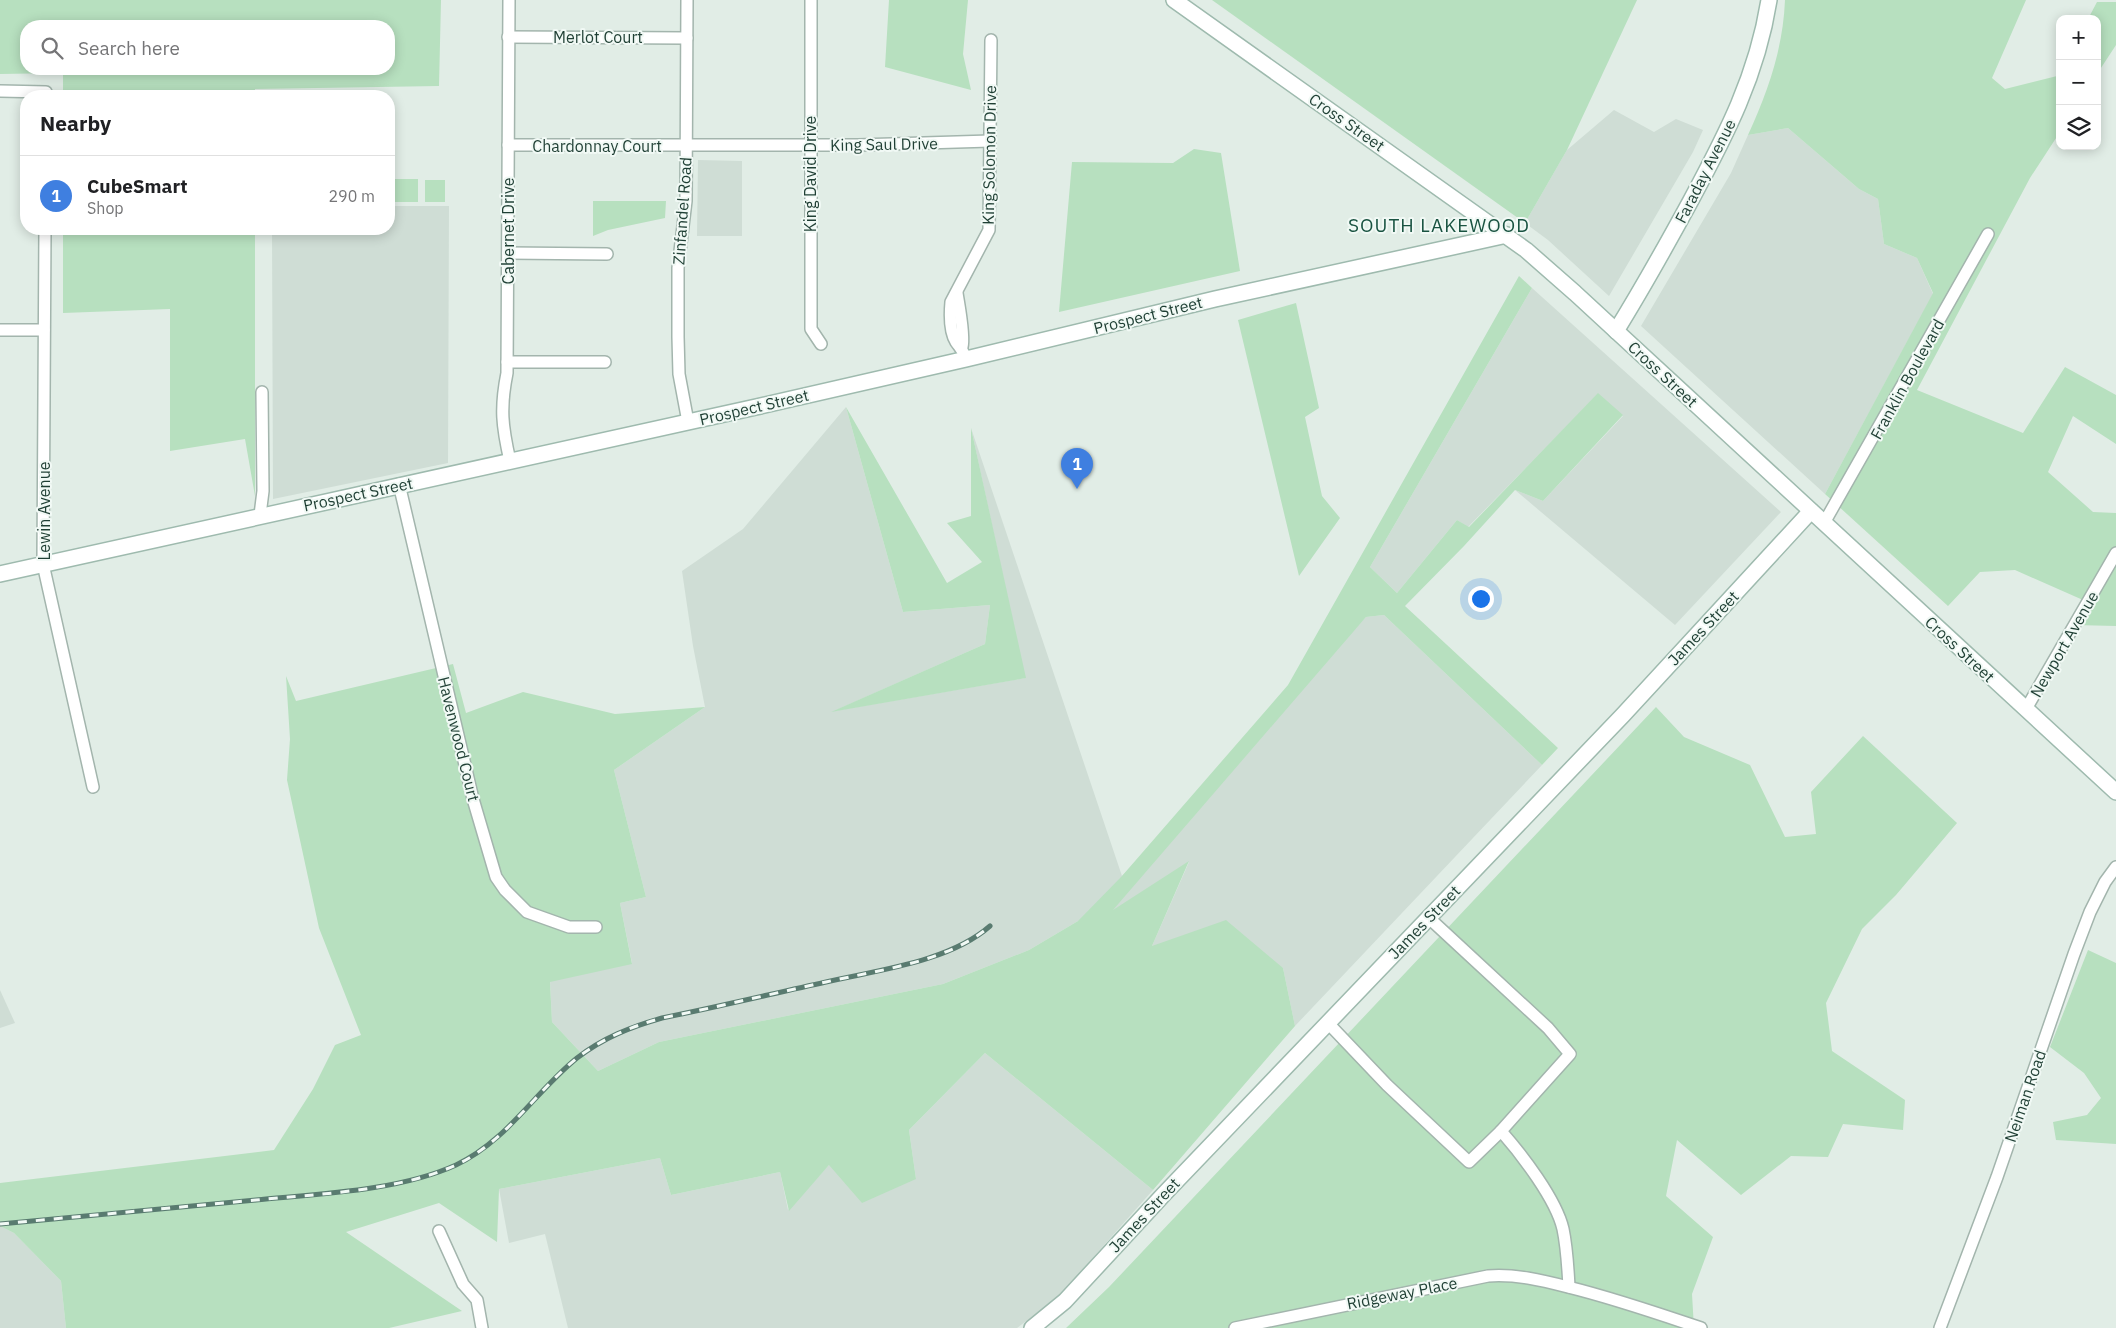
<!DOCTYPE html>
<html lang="en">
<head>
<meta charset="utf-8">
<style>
	:root { --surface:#fff; --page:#f2f2f2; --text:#202124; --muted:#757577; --line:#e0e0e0; --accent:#844336 }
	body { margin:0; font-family:"IBM Plex Sans",sans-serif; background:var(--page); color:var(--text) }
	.controls { position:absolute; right:15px; top:15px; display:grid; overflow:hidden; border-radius:10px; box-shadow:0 2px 12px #0003 }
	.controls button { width:45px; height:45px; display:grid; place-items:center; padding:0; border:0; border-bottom:1px solid var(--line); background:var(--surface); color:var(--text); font:25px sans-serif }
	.you { position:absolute; left:1480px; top:598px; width:18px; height:18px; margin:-12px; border:4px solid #fff; border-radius:50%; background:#1a73e8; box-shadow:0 0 0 8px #1a73e833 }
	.badge { display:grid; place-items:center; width:32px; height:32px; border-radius:50%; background:var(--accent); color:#fff; font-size:16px; font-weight:700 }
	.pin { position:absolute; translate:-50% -41px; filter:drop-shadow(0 1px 2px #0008) }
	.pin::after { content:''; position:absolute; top:26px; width:18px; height:15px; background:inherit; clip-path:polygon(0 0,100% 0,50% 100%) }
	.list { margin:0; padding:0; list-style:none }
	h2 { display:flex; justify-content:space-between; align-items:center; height:65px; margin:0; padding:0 20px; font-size:21px }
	h2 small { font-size:16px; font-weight:400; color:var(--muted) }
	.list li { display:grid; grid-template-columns:32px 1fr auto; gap:15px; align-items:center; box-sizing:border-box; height:80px; padding:0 20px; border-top:1px solid var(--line) }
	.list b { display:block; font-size:19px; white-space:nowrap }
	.list p { margin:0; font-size:16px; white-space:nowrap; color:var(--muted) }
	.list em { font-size:16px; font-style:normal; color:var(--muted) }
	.icon { flex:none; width:28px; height:28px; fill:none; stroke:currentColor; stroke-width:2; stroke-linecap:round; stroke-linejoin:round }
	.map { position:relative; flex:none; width:2116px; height:1328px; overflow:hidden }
	.search { position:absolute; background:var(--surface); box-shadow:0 2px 12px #0003; left:20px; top:20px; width:375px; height:55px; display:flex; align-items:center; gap:12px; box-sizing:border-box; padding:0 18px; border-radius:20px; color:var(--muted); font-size:19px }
	.panel { position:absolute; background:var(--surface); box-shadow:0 2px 12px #0003; left:20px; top:90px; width:375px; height:145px; border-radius:20px }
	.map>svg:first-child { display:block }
</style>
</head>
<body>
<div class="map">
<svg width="2116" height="1328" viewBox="0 0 2116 1328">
	<rect width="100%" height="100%" fill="#e1ede6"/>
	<g fill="#cfddd5">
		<path d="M1614,110L1654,132L1676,119L1703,130L1693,152L1609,296L1548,240L1525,223L1567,150Z"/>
		<path d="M1788,128L1859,189L1878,199L1884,244L1917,258L1933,294L1825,494L1641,326L1731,173L1748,135Z"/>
		<path d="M698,160L742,161V236H697Z"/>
		<path d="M389,206H449L448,463L273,499L272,229H389Z"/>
		<path d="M1532,288L1781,512L1675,625L1515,490L1543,501L1623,416L1598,394L1468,527L1457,520L1397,593L1370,567Z"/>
		<path d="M846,407L903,612L990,605L985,644L834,711L1025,678L971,428L1122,876L1366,617L1384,615L1542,765L1295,1026L1283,968L1152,946L1189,862L1111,912L1078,921L1029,950L943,984L659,1042L598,1071L552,1022L550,981L632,963L620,903L646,897L614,770L705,707L693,646L682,571L743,529Z"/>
		<path d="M0,990L15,1023L0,1028Z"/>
		<path d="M985,1053L1153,1190L1058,1297L1017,1328H568L545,1234L509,1243L499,1189L660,1158L671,1195L780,1172L788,1210L829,1165L916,1179L909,1130Z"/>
		<path d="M0,1226L14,1233L61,1281L66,1328H0Z"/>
	</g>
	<g fill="#b7e0bf" fill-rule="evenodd">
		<path d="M0,0H441L439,86L255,89V96H63V73L0,74ZM26,26H389V69H26Z"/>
		<path d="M889,0H968L963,54L971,90L885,67Z"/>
		<path d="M1212,0H1637L1567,150L1525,223Z"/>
		<path d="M1785,0H2026L1992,78L2005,89L2057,76L2060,71V132L2030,178L1917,390L2023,433L2065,367L2116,395V444L2073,416L2048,472L2093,512L2116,513V626L2075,625L2083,600L2015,570L1980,572L1948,606L1825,494L1933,293L1917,258L1884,244L1878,199L1859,189L1788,128L1748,135C1768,91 1783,49 1785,0Z"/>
		<path d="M2097,2H2116V45L2097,74V19H2088Z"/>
		<path d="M1194,149L1221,153L1240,271L1059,312L1072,162L1173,163Z"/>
		<rect x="389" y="179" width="29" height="23"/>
		<rect x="425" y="180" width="20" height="22"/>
		<path d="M593,201H666L665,218L608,230L593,236Z"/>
		<path d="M63,229H255V496L245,439L170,451V309L63,313Z"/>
		<path d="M1519,276L1532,288L1370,567L1397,593L1457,520L1469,527L1598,393L1623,415L1543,501L1515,490L1464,546L1405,606L1558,748L1542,765L1384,615L1366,617L1113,910L1189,861L1152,946L1226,920L1283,968L1295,1026L1153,1190L985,1053L909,1130L916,1179L862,1203L829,1165L789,1211L780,1172L671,1195L660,1158L499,1189L497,1242L439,1203L346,1232L462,1311L389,1328H66L61,1281L14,1233L0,1226V1183L274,1150L313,1089L335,1045L361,1035L319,928L287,780L290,739L286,676L296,701L453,664L466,713L523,692L615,714L705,707L614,770L646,897L620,903L632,964L550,982L552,1022L598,1071L659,1042L943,984L1029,950L1078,921L1122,876L1288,685Z"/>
		<path d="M1296,303L1319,408L1305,417L1322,496L1340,518L1299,576L1238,320Z"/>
		<path d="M846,407L947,583L982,562L947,523L971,516V428L1026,678L831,712L985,644L990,605L903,612Z"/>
		<path d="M1656,707L1684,737L1750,765L1785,837L1816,834L1811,792L1863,736L1957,823L1896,895L1862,929L1826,1003L1832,1051L1905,1100L1903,1130L1843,1124L1828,1157L1791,1156L1741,1195L1677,1140L1666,1196L1713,1237L1692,1294L1694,1328H1066L1109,1287Z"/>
		<path d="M2088,950L2116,963V1144L2056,1140L2053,1122L2087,1115L2101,1098L2084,1073L2050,1047Z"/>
	</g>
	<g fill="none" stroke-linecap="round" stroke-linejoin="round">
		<g stroke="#a3b5ad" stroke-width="14">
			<g id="street">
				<path d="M509,0L507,373C500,408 502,426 510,461"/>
				<path d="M687,0L686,201L678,268V337L679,374L688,422"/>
				<path d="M811,0V329L821,344"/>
				<path d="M508,37L687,38"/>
				<path d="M0,91L46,92V96"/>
				<path d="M508,145H858L990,141"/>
				<path d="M45,229L43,564L93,787"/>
				<path d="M508,253L607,254"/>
				<path d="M957,293C959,306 965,336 962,347"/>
				<path d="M0,330H44"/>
				<path d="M966,359C963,350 961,349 956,342C949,331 950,313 951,302L989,230L991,40"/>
				<path d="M507,362H605"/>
				<path d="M399,484L473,799L496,877L505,890L527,912L569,927H596"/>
				<path d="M260,515L263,491L262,392"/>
				<path d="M1824,523L1988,234"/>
				<path d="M2026,709L2116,553"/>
				<path d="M1429,918L1548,1028L1570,1054L1501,1131C1522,1155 1556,1199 1563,1229C1567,1248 1568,1268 1569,1287"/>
				<path d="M1327,1022L1387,1085L1469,1162L1501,1131"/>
				<path d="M439,1231L463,1284L477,1300L482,1328"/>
				<path d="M1235,1328L1488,1276C1516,1274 1541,1280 1568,1287C1613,1298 1657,1313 1701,1328"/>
				<path d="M1940,1328L1997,1177L2074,954L2090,912L2105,882L2116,867"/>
			</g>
		</g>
		<g stroke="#9ebaae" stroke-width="18">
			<g id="secondary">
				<path d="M1174,0L1526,250L1575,293L2116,792"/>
				<path d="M1616,331C1642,289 1666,246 1690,202C1726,135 1757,76 1769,0"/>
				<path d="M0,574L756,407L966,359L1215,299L1507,235"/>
				<path d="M1032,1328L1065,1301L1164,1194L1623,715L1811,511"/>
			</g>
		</g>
		<use href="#street" stroke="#fff" stroke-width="11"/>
		<use href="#secondary" stroke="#fff" stroke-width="15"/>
		<g stroke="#597b70" stroke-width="5">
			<path id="rail" d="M0,1224C85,1216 170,1208 256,1200C318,1194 399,1191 456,1165C507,1141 535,1092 577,1058C603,1038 630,1027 662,1018C717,1007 771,994 826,982C878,970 949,962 990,926"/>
		</g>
		<use href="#rail" stroke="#f1f9f5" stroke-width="3" stroke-dasharray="9" stroke-linecap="butt"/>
	</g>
	<g text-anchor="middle" stroke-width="4" stroke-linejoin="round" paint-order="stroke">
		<g font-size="16" fill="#1f3f34" stroke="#f1f9f5">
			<text x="598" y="43">Merlot Court</text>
			<text transform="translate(1347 122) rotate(35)" y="6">Cross Street</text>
			<text transform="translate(884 144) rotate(-1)" y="6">King Saul Drive</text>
			<text x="597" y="152">Chardonnay Court</text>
			<text transform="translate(989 155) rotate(-89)" y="6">King Solomon Drive</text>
			<text transform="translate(1705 171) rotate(-63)" y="6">Faraday Avenue</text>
			<text transform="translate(810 174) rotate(-90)" y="6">King David Drive</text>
			<text transform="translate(682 211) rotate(-86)" y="6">Zinfandel Road</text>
			<text transform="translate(508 231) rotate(-90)" y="6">Cabernet Drive</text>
			<text transform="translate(1148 315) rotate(-14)" y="6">Prospect Street</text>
			<text transform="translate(1663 374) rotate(43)" y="6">Cross Street</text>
			<text transform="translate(1907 379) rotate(-61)" y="6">Franklin Boulevard</text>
			<text transform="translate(754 407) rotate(-13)" y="6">Prospect Street</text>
			<text transform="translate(358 494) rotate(-12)" y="6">Prospect Street</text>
			<text transform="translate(44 511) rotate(-90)" y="6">Lewin Avenue</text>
			<text transform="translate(1703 628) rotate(-47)" y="6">James Street</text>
			<text transform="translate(2064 644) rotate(-60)" y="6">Newport Avenue</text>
			<text transform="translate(1960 649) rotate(43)" y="6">Cross Street</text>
			<text transform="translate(459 739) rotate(76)" y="6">Havenwood Court</text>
			<text transform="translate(1424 922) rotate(-46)" y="6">James Street</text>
			<text transform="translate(2025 1096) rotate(-71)" y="6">Neiman Road</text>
			<text transform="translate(1144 1215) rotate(-47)" y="6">James Street</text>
			<text transform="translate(1402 1293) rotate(-11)" y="6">Ridgeway Place</text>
		</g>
		<g font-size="19" letter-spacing="1" fill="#195341" stroke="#f1f9f5">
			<text x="1439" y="232">SOUTH LAKEWOOD</text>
		</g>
	</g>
</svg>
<div class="controls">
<button>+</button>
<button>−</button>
<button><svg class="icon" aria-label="layers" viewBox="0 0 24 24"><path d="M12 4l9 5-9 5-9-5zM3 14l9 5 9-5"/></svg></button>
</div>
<div class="you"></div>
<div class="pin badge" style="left:1077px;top:489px;background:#3f7fe0">1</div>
<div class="search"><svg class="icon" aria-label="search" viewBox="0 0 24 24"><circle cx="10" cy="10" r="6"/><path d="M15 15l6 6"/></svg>Search here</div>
<section class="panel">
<h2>Nearby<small></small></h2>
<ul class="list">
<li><span class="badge" style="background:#3f7fe0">1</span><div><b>CubeSmart</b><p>Shop</p></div><em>290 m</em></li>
</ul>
</section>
</div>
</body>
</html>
